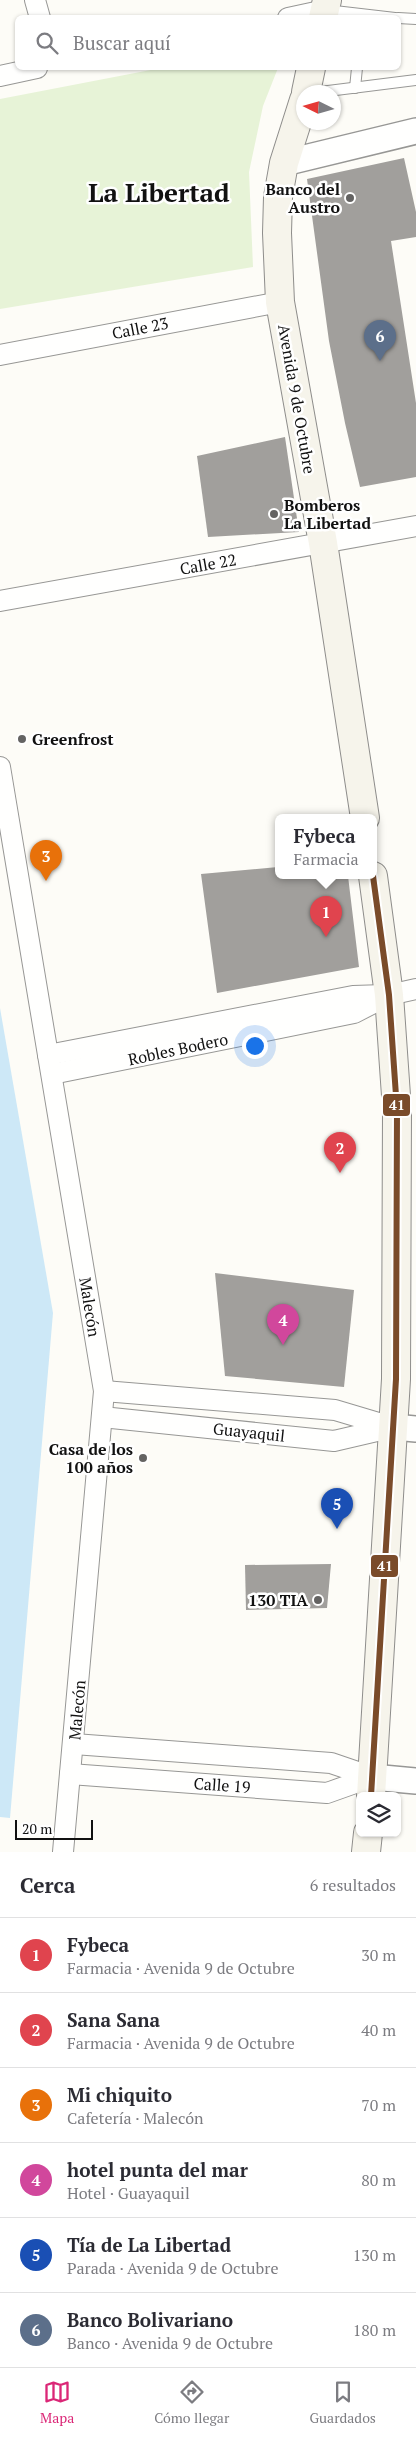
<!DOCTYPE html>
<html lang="es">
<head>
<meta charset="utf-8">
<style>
	:root { --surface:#fff; --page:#f2f2f3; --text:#2b2b33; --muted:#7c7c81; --line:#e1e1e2; --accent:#db2777 }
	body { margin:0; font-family:"PT Serif",serif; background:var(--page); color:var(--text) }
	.controls { position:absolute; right:15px; bottom:15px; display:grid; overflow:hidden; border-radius:8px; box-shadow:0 1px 4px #0004 }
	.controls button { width:45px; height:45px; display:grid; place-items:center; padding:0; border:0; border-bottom:1px solid var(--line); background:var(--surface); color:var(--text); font:25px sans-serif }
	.compass { position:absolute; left:296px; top:85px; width:45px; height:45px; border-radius:50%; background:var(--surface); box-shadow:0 1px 4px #0004; rotate:275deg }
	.scale { position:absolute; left:15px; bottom:12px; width:78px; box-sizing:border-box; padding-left:5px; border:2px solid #111; border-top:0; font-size:14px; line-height:18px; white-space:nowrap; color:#111; -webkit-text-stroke:4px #fff; paint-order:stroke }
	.you { position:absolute; left:254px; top:1045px; width:18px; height:18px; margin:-12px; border:4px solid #fff; border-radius:50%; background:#1a73e8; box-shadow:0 0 0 8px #1a73e833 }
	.badge { display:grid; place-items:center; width:32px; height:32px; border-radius:50%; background:var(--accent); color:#fff; font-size:16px; font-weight:700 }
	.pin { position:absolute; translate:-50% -41px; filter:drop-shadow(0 1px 2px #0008) }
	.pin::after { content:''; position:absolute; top:26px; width:18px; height:15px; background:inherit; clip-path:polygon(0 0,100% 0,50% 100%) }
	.popup { position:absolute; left:275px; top:814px; width:102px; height:65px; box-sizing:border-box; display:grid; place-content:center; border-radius:8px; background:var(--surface); filter:drop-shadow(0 1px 4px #0005); font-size:16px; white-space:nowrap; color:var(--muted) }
	.popup b { font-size:19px; color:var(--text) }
	.popup::after { content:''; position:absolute; left:50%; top:100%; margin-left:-10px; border:10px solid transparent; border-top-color:var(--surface) }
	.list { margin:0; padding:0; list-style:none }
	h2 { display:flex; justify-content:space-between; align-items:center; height:65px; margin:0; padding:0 20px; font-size:21px }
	h2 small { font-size:16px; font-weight:400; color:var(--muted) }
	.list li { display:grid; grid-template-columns:32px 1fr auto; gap:15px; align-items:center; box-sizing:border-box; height:75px; padding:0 20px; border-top:1px solid var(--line) }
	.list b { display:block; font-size:19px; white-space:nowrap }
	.list p { margin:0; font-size:16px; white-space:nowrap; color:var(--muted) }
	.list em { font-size:16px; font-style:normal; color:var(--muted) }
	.icon { flex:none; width:28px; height:28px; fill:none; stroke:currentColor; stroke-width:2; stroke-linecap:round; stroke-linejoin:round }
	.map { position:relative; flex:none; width:416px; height:1852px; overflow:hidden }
	.search { position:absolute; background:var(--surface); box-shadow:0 1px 4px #0004; left:15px; right:15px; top:15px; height:55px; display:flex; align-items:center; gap:12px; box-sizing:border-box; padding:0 18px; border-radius:8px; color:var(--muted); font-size:19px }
	.sheet { height:515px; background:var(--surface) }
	nav { display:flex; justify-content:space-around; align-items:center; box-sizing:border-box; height:70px; border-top:1px solid var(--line); background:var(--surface); font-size:14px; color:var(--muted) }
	nav a { display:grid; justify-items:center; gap:2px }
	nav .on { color:var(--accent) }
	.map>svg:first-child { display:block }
</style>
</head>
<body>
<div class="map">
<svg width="416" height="1852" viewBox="0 0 416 1852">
	<rect width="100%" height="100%" fill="#fdfcf7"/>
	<path fill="#e7f3d7" d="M161,68H278L263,106L249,172L253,267L0,309V99Z"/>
	<path fill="#cde8f7" d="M0,1008L53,1313L10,1818L0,1817Z"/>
	<g fill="#a19f9c">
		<path d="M404,158L416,212V237L391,241L416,403V477L360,487L345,423L329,341L307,179Z"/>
		<path d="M285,437L299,532L208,537L197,456Z"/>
		<path d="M278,867V876H348L359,967L217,993L201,874Z"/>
		<path d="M215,1273L354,1290L344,1387L225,1376Z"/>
		<path d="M331,1564L327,1608L246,1610L245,1565Z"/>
	</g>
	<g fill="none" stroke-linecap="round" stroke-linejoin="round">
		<g stroke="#979795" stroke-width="12">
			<g id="service">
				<path d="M326,10L395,18"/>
				<path d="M398,18L416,19"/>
				<path d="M355,88L357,68"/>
				<path d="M320,92L416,80"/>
			</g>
		</g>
		<g stroke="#979795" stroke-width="22">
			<g id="minor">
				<path d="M35,0L40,18"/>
				<path d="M288,18L325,10"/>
				<path d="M0,76L37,68"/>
				<path d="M0,355L280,302"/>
				<path d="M0,601L416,526"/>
				<path d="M0,767L104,1391L63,1852"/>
				<path d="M48,1055L353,996L385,995"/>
				<path d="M52,1074L354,1013L389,995L416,989"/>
				<path d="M104,1391L335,1410L392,1427"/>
				<path d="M102,1417L334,1441L394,1427"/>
				<path d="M74,1744L331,1763L372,1777"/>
				<path d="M70,1774L327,1793L372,1777"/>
			</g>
		</g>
		<g stroke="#979795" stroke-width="28">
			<g id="tertiary">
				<path d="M284,163L416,131"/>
				<path d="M394,1427L416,1429"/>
				<path d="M372,1777L416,1781"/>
			</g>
		</g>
		<g stroke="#8e8d8b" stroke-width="30">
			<g id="secondary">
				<path d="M323,18L327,0"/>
				<path d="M306,92L311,68"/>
				<path d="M304,100L284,163L278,197L277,233L280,302L323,543L365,818"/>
				<path d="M371,1796L396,1379L397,1110L389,995L373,876"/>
				<path d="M366,1852L368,1833"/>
			</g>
		</g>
		<use href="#service" stroke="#fffffe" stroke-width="10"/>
		<use href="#minor" stroke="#fffffe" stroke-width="20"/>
		<use href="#tertiary" stroke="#fffffe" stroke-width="25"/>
		<use href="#secondary" stroke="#f6f4eb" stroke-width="28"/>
		<g stroke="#fff" stroke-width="10">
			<path id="bus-1" d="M371,1796L396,1379L397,1110L389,995L373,876"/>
		</g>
		<use href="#bus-1" stroke="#7a4b2a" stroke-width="6"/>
	</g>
	<g fill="#646362" stroke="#fff" stroke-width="2">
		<circle cx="350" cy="198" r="5"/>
		<circle cx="274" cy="514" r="5"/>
		<circle cx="22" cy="739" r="5"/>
		<circle cx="143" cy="1458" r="5"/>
		<circle cx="318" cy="1600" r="5"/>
	</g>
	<g text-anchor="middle" stroke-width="5" stroke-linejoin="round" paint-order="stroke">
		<g font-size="16" font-weight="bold" fill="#111" stroke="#fff" text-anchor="end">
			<text x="340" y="195">Banco del<tspan x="340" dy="18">Austro</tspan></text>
			<text x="284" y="511" text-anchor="start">Bomberos<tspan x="284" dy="18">La Libertad</tspan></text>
			<text x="32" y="745" text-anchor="start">Greenfrost</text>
			<text x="133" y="1455">Casa de los<tspan x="133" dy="18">100 años</tspan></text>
			<text x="308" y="1606">130 TIA</text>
		</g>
		<g font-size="16" fill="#111" stroke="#fff">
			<text transform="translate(140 328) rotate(-11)" y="6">Calle 23</text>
			<text transform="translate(297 399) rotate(80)" y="6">Avenida 9 de Octubre</text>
			<text transform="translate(208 564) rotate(-10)" y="6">Calle 22</text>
			<text transform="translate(178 1049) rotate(-12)" y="6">Robles Bodero</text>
			<text transform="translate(90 1307) rotate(81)" y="6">Malecón</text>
			<text transform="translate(249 1432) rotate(6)" y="6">Guayaquil</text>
			<text transform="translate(77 1710) rotate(-85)" y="6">Malecón</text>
			<text transform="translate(222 1785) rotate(4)" y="6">Calle 19</text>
		</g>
		<g font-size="26" font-weight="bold" fill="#111" stroke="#fff">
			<text x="159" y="202">La Libertad</text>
		</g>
	</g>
	<g stroke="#fff" stroke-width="2">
		<rect x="382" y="1093" width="29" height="24" rx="5" fill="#7a4b2a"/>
		<rect x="370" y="1554" width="29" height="24" rx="5" fill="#7a4b2a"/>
	</g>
	<g font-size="14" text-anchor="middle" font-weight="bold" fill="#fff">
		<text x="397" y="1110">41</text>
		<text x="385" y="1571">41</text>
	</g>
</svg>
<div class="controls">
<button><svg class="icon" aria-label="layers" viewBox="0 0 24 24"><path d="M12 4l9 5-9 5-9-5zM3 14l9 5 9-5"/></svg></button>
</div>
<svg class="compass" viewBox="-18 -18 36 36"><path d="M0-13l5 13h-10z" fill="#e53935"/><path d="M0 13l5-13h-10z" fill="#7c7c81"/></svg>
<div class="scale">20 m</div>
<div class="you"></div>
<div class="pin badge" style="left:326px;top:937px;background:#e0444e">1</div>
<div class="popup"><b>Fybeca</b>Farmacia</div>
<div class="pin badge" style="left:340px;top:1173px;background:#e0444e">2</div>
<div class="pin badge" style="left:46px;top:881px;background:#e8710a">3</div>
<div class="pin badge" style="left:283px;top:1345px;background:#d1479c">4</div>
<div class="pin badge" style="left:337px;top:1529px;background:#1a4fb4">5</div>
<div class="pin badge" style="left:380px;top:361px;background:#5c6f8a">6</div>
<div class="search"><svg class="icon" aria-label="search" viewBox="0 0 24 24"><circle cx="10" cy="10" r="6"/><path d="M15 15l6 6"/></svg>Buscar aquí</div>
</div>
<section class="sheet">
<h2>Cerca<small>6 resultados</small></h2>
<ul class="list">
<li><span class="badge" style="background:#e0444e">1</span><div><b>Fybeca</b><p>Farmacia · Avenida 9 de Octubre</p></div><em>30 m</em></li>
<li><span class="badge" style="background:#e0444e">2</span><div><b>Sana Sana</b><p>Farmacia · Avenida 9 de Octubre</p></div><em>40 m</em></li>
<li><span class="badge" style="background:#e8710a">3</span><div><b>Mi chiquito</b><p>Cafetería · Malecón</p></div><em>70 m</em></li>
<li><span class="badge" style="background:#d1479c">4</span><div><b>hotel punta del mar</b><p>Hotel · Guayaquil</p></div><em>80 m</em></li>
<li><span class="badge" style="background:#1a4fb4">5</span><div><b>Tía de La Libertad</b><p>Parada · Avenida 9 de Octubre</p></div><em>130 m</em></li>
<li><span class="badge" style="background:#5c6f8a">6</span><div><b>Banco Bolivariano</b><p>Banco · Avenida 9 de Octubre</p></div><em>180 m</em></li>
</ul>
</section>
<nav>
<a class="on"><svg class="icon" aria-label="map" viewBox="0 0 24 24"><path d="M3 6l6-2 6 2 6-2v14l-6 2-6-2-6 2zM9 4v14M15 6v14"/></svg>Mapa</a>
<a><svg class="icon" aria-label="directions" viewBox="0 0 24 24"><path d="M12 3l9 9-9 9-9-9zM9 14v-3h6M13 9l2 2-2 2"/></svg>Cómo llegar</a>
<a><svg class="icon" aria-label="saved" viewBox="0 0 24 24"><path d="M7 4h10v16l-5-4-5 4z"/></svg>Guardados</a>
</nav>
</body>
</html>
